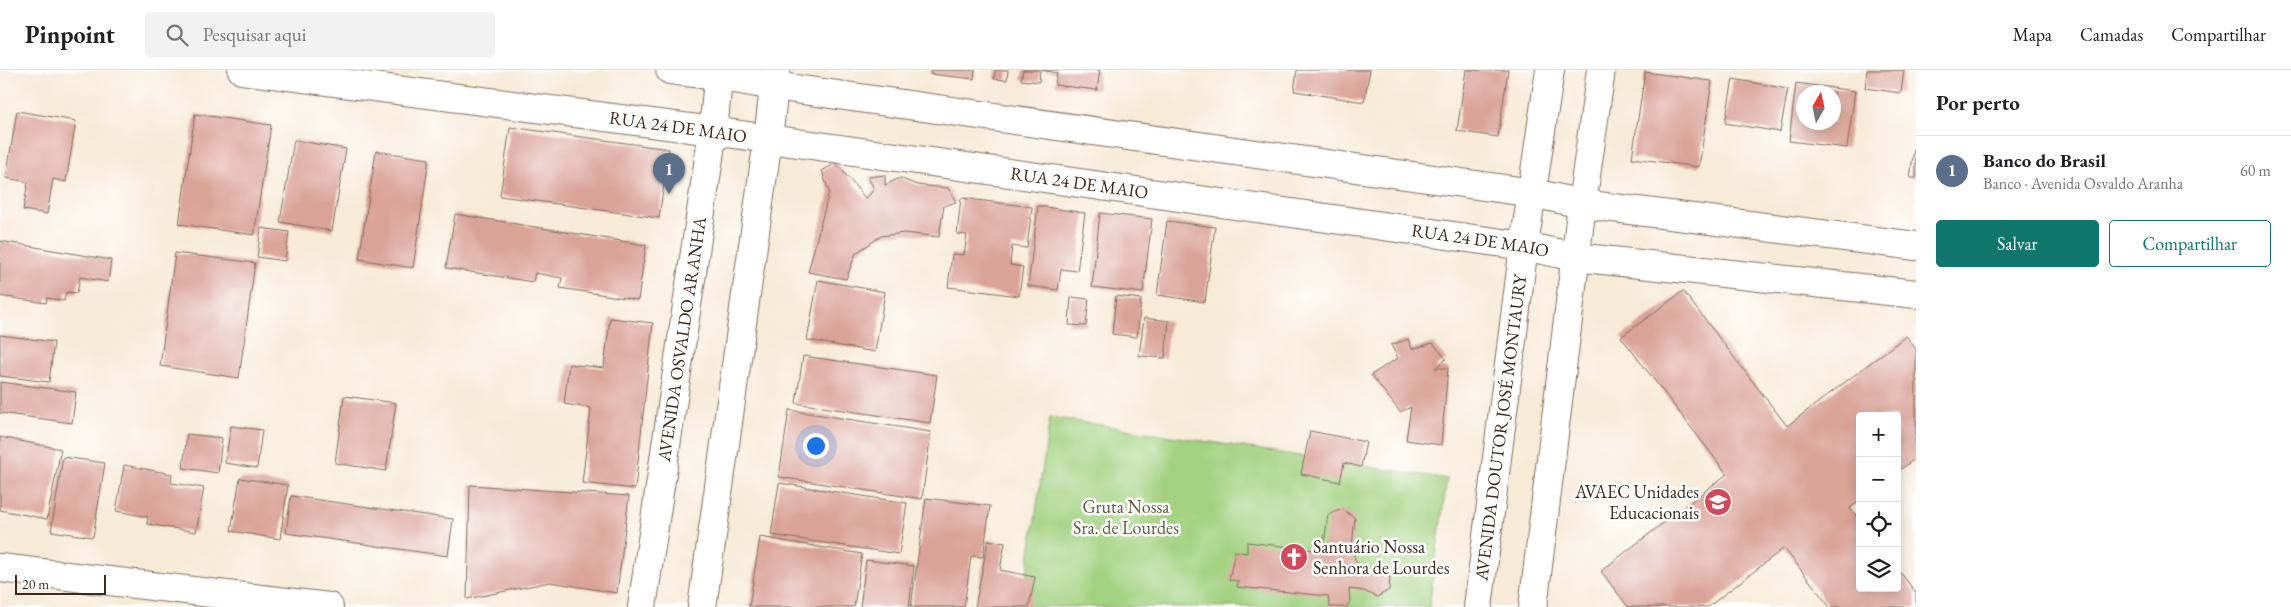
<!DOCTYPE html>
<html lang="pt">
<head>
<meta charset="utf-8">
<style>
	:root { --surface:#fff; --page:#f2f2f2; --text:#202124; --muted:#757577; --line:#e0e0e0; --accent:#0f766e }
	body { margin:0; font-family:"EB Garamond",serif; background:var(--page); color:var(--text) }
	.controls { position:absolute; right:15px; bottom:15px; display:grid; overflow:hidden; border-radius:5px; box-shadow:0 2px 12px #0003 }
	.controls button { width:45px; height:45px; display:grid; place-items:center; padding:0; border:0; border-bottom:1px solid var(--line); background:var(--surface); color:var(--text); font:25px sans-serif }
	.compass { position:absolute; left:1796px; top:15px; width:45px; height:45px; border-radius:50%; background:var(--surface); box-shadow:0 2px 12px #0003; rotate:9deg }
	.scale { position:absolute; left:15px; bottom:12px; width:91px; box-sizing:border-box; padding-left:5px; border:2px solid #3b2a1e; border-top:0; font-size:14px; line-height:18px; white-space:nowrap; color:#3b2a1e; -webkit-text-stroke:4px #fff; paint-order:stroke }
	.you { position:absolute; left:815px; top:375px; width:18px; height:18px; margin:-12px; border:4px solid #fff; border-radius:50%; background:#1a73e8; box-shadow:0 0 0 8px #1a73e833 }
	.badge { display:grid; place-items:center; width:32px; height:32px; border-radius:50%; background:var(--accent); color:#fff; font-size:16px; font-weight:700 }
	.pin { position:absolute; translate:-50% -41px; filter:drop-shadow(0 1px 2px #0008) }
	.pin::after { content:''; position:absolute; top:26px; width:18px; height:15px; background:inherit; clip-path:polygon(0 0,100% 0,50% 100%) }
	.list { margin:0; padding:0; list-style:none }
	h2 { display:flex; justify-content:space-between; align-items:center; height:65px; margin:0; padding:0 20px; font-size:21px }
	h2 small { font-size:16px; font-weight:400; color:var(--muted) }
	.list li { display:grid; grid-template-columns:32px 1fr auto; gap:15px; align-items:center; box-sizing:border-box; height:70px; padding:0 20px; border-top:1px solid var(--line) }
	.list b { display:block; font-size:19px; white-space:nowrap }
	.list p { margin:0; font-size:16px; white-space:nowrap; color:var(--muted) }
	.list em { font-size:16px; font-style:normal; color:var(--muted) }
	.actions { display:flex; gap:10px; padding:15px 20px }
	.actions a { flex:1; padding:11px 0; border:1px solid var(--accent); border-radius:5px; text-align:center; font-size:18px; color:var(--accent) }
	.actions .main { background:var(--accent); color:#fff }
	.icon { flex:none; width:28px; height:28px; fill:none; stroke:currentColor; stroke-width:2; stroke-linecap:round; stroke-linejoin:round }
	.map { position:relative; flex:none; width:1916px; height:537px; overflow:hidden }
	header { display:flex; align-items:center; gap:30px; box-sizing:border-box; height:70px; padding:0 25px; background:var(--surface); border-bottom:1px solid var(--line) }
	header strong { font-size:24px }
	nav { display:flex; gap:28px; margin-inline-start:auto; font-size:18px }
	.search { width:350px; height:45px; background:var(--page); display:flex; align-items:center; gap:12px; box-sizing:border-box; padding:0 18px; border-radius:5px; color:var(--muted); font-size:19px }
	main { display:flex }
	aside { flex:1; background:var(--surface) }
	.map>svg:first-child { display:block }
</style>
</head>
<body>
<header>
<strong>Pinpoint</strong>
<div class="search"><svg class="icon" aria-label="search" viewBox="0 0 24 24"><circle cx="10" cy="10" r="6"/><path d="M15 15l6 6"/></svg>Pesquisar aqui</div>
<nav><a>Mapa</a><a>Camadas</a><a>Compartilhar</a></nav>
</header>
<main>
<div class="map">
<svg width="1916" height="537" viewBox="0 0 1916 537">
	<rect width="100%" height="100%" fill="#fff"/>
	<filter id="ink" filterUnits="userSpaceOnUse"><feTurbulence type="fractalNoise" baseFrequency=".02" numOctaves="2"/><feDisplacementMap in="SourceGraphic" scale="10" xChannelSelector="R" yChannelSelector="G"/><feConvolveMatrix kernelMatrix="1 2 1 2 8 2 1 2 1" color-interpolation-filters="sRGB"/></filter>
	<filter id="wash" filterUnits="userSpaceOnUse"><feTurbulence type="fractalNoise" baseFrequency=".0096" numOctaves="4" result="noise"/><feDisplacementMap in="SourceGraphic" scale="20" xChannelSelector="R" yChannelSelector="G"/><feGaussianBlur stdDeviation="1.12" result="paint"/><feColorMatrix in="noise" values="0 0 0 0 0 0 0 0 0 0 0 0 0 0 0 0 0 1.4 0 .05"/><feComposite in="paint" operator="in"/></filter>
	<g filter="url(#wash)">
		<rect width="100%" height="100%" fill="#f7ead7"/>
		<path fill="#a2d180" stroke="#6e7e4f" d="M1050,347L1447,409L1429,537H1022Z"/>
		<g id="blocks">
			<g fill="#daa397" fill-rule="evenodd">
				<path d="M931,0H975L974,9L930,4Z"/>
				<path d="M995,0H1008L1007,10L994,9Z"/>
				<path d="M1023,0H1040L1039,12L1021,10Z"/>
				<path d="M1041,0H1100L1097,20L1055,15L1057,3Z"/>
				<path d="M1297,0H1370L1364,32L1294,21Z"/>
				<path d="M1466,0H1508L1498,67L1457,61Z"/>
				<path d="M1867,0H1904L1901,23L1865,18Z"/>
				<path d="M1645,2L1712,11L1699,97L1632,88Z"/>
				<path d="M1733,9L1788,19L1780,62L1725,53Z"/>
				<path d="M1796,13L1855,21L1847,78L1789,71ZM1804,22H1834V52H1804Z"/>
				<path d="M17,41L76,51L66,112L53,109L47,144L23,140L28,112L6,108Z"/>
				<path d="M195,44L271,55L254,165L179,154Z"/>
				<path d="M510,57L669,79L659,148L500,126Z"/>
				<path d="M294,70L346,79L332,161L280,152Z"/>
				<path d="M1915,72H1916V108H1910Z"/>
				<path d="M376,81L429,89L413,198L359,189Z"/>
				<path d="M836,93L866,129L874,119L868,107L885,105V115L900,108L917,115L948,118L956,132L944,136L939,167L904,163L881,166L856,183L846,209L808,202L829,122L822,101Z"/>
				<path d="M961,128L1032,137L1027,178L1012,176L1010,195L1023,197L1019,226L948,217L952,184L964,185L967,165L957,164Z"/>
				<path d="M1038,136L1085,143L1077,201L1061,199L1058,220L1028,216Z"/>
				<path d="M1100,143L1152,149L1143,223L1092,217Z"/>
				<path d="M455,144L646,175L638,230L560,218L562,208L535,203L533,212L446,198Z"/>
				<path d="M1167,151L1215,157L1205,232L1157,225Z"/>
				<path d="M261,158L289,162L285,191L257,187Z"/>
				<path d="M0,171L111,190L108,212L80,207L77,223L66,222L64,231L47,228L46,233L0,226Z"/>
				<path d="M175,183L255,193L239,308L160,296Z"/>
				<path d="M818,210L885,222L875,282L807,270Z"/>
				<path d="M1683,221L1787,356L1906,266L1916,279V388L1897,402V346H1860V431L1850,438L1860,450V518H1897V498L1916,523V537H1830L1784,478L1708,537H1628L1601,501L1727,404L1621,267Z"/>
				<path d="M1116,226L1141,229L1137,267L1112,264Z"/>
				<path d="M1071,227L1089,229L1086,256L1069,255Z"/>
				<path d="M610,248L653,253L635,419L582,413L591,338L564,334L569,294L604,298Z"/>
				<path d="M1144,248L1169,251L1165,288L1139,286Z"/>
				<path d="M0,265L54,272L49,312L0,306Z"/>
				<path d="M1408,269L1412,279L1433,273L1446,289L1435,298H1448L1441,375L1406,370L1411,337L1400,342L1371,305L1398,288L1391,275Z"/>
				<path d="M803,286L937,305L930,353L796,333Z"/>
				<path d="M0,312L76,322L72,353L0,343Z"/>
				<path d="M344,326L396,333L386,401L335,393Z"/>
				<path d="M789,340L931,362L922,429L779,407Z"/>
				<path d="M231,356L262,360L257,398L225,393Z"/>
				<path d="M1310,361L1366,372L1361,397L1344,393L1340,412L1301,404Z"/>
				<path d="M187,364L222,368L218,403L183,398Z"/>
				<path d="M0,367L61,379L47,449L0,440Z"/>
				<path d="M63,387L105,393L93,467L51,461Z"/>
				<path d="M124,395L172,404L171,413L204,418L196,462L147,454L148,447L116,441Z"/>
				<path d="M240,408L288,415L280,469L231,461Z"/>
				<path d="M779,413L907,433L899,484L771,465Z"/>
				<path d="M470,415L629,426L617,523L550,512L467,529Z"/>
				<path d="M291,426L453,449L448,486L286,463Z"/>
				<path d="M926,428L990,436L983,487L971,486L964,537H911Z"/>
				<path d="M1342,439L1355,448L1352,476L1355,490L1366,503L1375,500L1390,507L1389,520L1377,527L1364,521L1349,519L1350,531L1347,537H1330L1328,526L1237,517L1238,511L1229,510L1235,481L1247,483V472L1323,481L1328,445Z"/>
				<path d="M760,467L862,484L854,537H749Z"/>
				<path d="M988,470L1005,473L1000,500L1035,507L1029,537H975Z"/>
				<path d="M866,490L914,496L909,537H860Z"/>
			</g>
		</g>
	</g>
	<g filter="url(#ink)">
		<use href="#blocks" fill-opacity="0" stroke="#7d6d5f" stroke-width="1"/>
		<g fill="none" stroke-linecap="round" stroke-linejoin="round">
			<g stroke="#7d6d5f" stroke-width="30">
				<g id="street">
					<path d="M242,0L713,61"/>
					<path d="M670,0L718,6"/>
					<path d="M0,498L329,537"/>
				</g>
			</g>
			<g stroke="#7d6d5f" stroke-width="30">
				<g id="secondary">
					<path d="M718,6L774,16L1533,123L1582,134L1916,176"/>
					<path id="s1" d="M713,61L1524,176L1575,187L1916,224"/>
					<path id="s2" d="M642,537L713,61L719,0"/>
					<path d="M702,537L768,69L776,0"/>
					<path id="s3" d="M1478,537L1524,176L1550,0"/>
					<path d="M1533,537L1582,134L1601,0"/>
				</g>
			</g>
			<use href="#street" stroke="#fff" stroke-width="28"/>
			<use href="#secondary" stroke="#fff" stroke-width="28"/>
		</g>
	</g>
	<defs>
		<g id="school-disc" transform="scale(1.4375)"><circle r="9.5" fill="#d1495b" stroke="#fff"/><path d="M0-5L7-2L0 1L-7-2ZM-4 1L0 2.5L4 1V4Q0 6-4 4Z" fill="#fff"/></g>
		<g id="church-disc" transform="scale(1.4375)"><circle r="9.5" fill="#d1495b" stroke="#fff"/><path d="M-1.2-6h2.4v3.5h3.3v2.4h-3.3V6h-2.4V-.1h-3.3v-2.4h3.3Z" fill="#fff"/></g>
	</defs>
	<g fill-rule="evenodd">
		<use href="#school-disc" x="1718" y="432"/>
		<use href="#church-disc" x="1294" y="487"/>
	</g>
	<g text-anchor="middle" stroke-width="5" stroke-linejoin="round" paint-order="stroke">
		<g font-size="18" fill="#3b2a1e" stroke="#fff">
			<text transform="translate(678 57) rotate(8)" y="6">RUA 24 DE MAIO</text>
			<text dy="6" stroke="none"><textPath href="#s1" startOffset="370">RUA 24 DE MAIO</textPath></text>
			<text dy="6" stroke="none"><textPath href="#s1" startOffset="775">RUA 24 DE MAIO</textPath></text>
			<text dy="6" stroke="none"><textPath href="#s2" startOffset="271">AVENIDA OSVALDO ARANHA</textPath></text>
			<text dy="6" stroke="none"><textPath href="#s3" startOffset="181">AVENIDA DOUTOR JOSÉ MONTAURY</textPath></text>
		</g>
		<g font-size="18" fill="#3b2a1e" stroke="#fff" text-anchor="end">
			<text x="1699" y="428">AVAEC Unidades<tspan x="1699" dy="21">Educacionais</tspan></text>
			<text x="1313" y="483" text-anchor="start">Santuário Nossa<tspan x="1313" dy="21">Senhora de Lourdes</tspan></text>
		</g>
		<g font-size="18" fill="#5a5c3b" stroke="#fff">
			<text x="1126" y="443">Gruta Nossa<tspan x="1126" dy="21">Sra. de Lourdes</tspan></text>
		</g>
	</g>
</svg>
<div class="controls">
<button>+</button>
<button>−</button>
<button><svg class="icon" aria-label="locate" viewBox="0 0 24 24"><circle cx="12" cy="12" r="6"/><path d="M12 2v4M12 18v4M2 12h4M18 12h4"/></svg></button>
<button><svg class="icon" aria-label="layers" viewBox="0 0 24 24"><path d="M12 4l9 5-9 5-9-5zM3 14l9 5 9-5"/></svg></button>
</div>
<svg class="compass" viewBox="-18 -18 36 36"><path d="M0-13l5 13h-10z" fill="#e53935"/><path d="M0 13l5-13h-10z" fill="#757577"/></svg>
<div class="scale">20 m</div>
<div class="you"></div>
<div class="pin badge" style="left:669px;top:124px;background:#5c6f8a">1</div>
</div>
<aside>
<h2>Por perto<small></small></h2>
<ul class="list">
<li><span class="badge" style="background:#5c6f8a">1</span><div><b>Banco do Brasil</b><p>Banco · Avenida Osvaldo Aranha</p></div><em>60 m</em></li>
</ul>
<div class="actions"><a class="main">Salvar</a><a>Compartilhar</a></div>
</aside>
</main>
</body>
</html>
